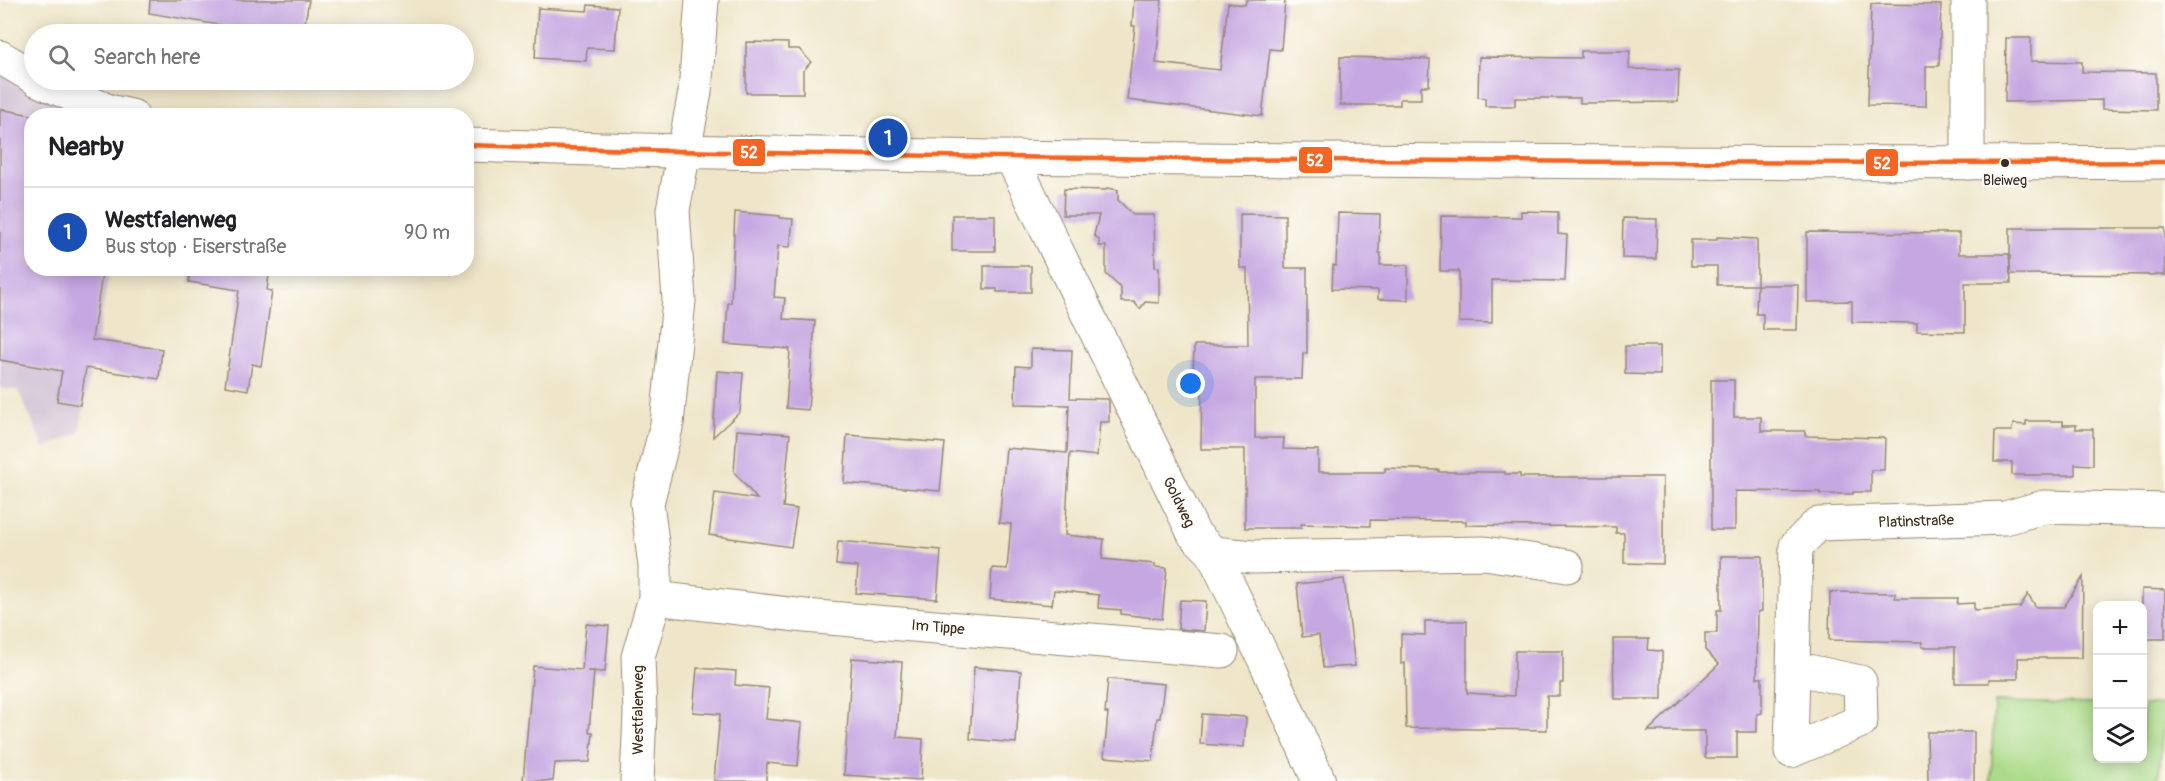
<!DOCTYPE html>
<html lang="en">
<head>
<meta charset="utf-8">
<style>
	:root { --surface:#fff; --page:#f6f6f6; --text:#202124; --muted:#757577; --line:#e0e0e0; --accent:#2563eb }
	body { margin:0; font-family:Pangolin,sans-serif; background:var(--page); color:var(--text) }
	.controls { position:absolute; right:18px; bottom:18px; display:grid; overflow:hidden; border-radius:12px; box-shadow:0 3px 15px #0003 }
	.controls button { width:54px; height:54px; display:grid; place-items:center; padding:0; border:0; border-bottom:2px solid var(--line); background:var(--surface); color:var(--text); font:30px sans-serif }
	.you { position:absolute; left:1191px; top:384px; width:21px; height:21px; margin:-15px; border:4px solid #fff; border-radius:50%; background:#1a73e8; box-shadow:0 0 0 9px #1a73e833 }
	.badge { display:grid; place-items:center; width:39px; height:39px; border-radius:50%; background:var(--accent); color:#fff; font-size:20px; font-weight:700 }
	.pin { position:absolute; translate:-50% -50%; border:3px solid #fff; box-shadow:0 2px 6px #0006 }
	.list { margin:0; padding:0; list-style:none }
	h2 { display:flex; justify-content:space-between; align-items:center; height:78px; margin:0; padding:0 24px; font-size:26px }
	h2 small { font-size:20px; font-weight:400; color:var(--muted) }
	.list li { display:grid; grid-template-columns:39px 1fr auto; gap:18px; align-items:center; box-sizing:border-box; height:90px; padding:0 24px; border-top:2px solid var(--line) }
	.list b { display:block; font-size:22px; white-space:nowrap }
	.list p { margin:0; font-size:20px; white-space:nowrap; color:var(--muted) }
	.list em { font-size:20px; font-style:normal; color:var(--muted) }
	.icon { flex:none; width:33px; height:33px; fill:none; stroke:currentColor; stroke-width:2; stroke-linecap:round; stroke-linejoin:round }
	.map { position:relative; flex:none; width:2165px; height:781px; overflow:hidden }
	.search { position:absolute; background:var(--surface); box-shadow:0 3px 15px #0003; left:24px; top:24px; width:450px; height:66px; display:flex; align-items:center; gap:15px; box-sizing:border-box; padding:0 21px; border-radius:33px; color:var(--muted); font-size:22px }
	.panel { position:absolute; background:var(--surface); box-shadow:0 3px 15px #0003; left:24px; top:108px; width:450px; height:168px; border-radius:24px }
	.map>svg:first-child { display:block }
</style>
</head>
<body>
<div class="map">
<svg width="2165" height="781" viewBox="0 0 2165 781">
	<rect width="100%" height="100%" fill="#fdfcf7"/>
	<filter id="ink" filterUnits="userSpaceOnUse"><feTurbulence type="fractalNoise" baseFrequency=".0167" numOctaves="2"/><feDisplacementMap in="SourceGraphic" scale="12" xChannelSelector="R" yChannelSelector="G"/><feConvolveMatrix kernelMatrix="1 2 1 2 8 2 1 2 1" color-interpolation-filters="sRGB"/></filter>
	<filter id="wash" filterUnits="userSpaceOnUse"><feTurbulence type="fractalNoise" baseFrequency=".008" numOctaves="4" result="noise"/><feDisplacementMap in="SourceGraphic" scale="24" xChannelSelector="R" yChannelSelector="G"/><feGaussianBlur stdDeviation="1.35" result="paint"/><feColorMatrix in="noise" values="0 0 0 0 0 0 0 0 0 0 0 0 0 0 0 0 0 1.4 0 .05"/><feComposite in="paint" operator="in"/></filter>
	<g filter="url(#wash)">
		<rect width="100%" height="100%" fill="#efe6c9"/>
		<path fill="#cebed1" d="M0,74L91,115L32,116V268L110,269L79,433L44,448L18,390L0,388Z"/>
		<path fill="#abdb89" stroke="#738254" stroke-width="1.5" d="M1994,702L2097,704L2098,758H2142L2143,705H2165L2158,781H1991Z"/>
		<g id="blocks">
			<g fill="#c6a7e2">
				<path d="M150,0H309L303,34H272L149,13Z"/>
				<path d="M1134,0H1162L1156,63L1220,70L1228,3L1245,5L1246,0H1285L1281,50L1270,49L1262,116L1127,100L1135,26H1132Z"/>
				<path d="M1871,4L1941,5L1939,66H1926V106L1868,105Z"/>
				<path d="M588,5L618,7L615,49L587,48L586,61L535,58L538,8L587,11Z"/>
				<path d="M2006,38H2031V61L2082,62V72L2156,73V110L2102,109V100L2005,102Z"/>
				<path d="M746,42L788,43V49H799L811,62L803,71V93H746Z"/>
				<path d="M1581,51H1630L1629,69L1679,70L1678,102L1580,103V98H1515V106H1485V98L1478,97L1479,57L1581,58Z"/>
				<path d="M1340,57L1430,59L1429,86H1421V99H1400V105H1340Z"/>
				<path d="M0,109L32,115V268H103L92,340L162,349L159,379L86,368L80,405L57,401L62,371L0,360Z"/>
				<path d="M1107,188L1118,190V200L1133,215H1154L1155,267H1159V303L1145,302L1140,309L1134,302H1121V288L1106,274V246H1099V240L1094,235L1099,215H1063L1064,189L1106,190Z"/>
				<path d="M1521,211L1558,212V234L1567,235L1565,281L1492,280V323L1459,322V271H1440L1441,216L1521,217Z"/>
				<path d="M735,212L780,216V218L793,219L790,247L778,246L774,297L785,298L783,319L815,321L808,410L786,408L790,349L725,344L728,303H731Z"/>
				<path d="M1338,213L1380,214L1379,253H1381L1380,265H1408V300L1378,299V290L1332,289L1333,265L1336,266Z"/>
				<path d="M1240,214L1285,215V268H1307V353H1303L1302,379H1255V438H1284L1283,449L1318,450V472H1385V468L1439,470V472H1505V474H1520V477H1663V564L1624,563V533H1616V527L1466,525V521L1370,520V526L1301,524V528H1245V449H1201L1202,378H1193L1194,345H1248L1247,268H1240Z"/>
				<rect x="952" y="215" width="43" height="36"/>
				<path d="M1623,218L1657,219L1656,259L1622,258Z"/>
				<path d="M2010,228H2165V275L2010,274Z"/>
				<path d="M1807,232L1959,233V254H2009L2011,283H1965V332L1917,331V323L1852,322V301L1807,302Z"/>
				<path d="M1717,237L1757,239V285H1717V266H1691V240H1717Z"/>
				<path d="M984,266H1031V292H997V289H984Z"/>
				<path d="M190,268H270L267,290L272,291L261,366L252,364L248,390L225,386L239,290L189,282Z"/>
				<path d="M1757,285H1798L1797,330H1763V314H1756Z"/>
				<path d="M1625,346H1660V375L1625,374Z"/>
				<path d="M1031,349L1072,350L1070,398L1108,399L1109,402V422H1100L1097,456L1070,453L1065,535L1104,539L1102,559L1155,564V567L1167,568L1162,619L1121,614V610L1098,608L1099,595L1054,590L1052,605L990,599L992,568L1007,569L1011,524L999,523L1006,448L1067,453L1069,405L1015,404L1016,366L1031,367Z"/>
				<path d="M717,371L743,373L740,412L713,437Z"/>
				<path d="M1711,380H1734V417H1761V431H1805V436L1885,438L1884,470H1871V492H1853V494H1820V492L1735,491V530H1711Z"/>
				<path d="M2026,421H2063V425H2076V429H2093V465L2075,464V475H2012V462H1994L1995,431H2012L2013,424L2026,425Z"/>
				<path d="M737,430L790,434L783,507L797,509L791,547L709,535L715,493L757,499L734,472Z"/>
				<path d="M847,435L945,443L940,491L844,483Z"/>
				<path d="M838,541L941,550L937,599L856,593L858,567L836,565Z"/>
				<path d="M1721,556H1762V611L1758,612L1757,678H1762V713L1757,714V732H1737V758H1705V731H1648L1719,664L1705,650V633H1717V610H1721Z"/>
				<path d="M2083,577L2082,658H2018V679H1989V683H1955V647H1922V642L1829,640L1830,592L1895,593V598H1958L1957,604L1974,603V610L2020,607L2028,594L2036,607H2064Z"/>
				<path d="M1344,579L1355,666L1323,668L1319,635L1302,637L1297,584Z"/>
				<path d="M2142,589L2165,590V639H2142Z"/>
				<path d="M1180,600L1206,601L1204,631L1178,629Z"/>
				<path d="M1425,621H1467V693L1514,696L1515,651H1563V683H1560V696H1547V730L1406,728L1405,663L1401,664V634L1425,635Z"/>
				<path d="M586,624L609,626L605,672L587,671H594L589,732H593L590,762L555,763L553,781H523L533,666L582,670Z"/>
				<path d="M1613,639H1649L1648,650L1662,651V699H1614Z"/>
				<path d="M852,658L902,662L897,737L923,739L921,780L844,775Z"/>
				<path d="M974,667L1021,671L1016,743L970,739Z"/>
				<path d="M697,668L736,671L735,685L769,688L766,719L802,723L798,766L767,763L766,781H714L720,714L693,712Z"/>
				<path d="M1108,679L1164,684L1160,718H1157L1153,761L1104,757L1108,713H1105Z"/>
				<path d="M1202,714L1246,717L1244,747L1200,744Z"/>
				<path d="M1927,732H1974V781H1928Z"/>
			</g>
		</g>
	</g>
	<g filter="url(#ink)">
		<use href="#blocks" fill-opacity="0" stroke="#958874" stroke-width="1.5"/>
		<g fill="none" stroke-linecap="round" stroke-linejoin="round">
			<g stroke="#958874" stroke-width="35">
				<g id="minor">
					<path d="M0,57L34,77"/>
					<path d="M38,80L109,111L132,116"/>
					<path d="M466,145C799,156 1132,159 1465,161C1698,162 1932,164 2165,162"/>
					<path d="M1012,158L1194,534L1213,553L1253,557L1485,553L1567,566"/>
					<path d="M1968,163V0"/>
					<path d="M1213,553L1266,663L1319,781"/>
					<path d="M655,598L805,616L1222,651"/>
					<path d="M1794,668L1860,682L1861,721L1791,751L1796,546L1818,524L2005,518L2044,507L2165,510"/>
					<path d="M637,781L640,714L638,657L655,598V566L647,503L667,424L679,300L673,210L695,92L702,0"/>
				</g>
			</g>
			<use href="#minor" stroke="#fff" stroke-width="33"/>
			<g stroke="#fdfcf7" stroke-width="9">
				<path id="bus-1" d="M466,145C799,156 1132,159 1465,161C1698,162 1932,164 2165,162"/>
			</g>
			<use href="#bus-1" stroke="#f26522" stroke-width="4.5"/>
		</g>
	</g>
	<circle fill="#3b2a1e" stroke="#fdfcf7" stroke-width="2" cx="2005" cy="163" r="5"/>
	<g text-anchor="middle" stroke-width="4.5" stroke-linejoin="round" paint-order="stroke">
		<g font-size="14" fill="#3b2a1e" stroke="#fdfcf7">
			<text x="2005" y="185">Bleiweg</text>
		</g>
		<g font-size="15" fill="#3b2a1e" stroke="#fdfcf7">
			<text transform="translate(1179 502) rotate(64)" y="5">Goldweg</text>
			<text transform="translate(1916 521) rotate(-2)" y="5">Platinstraße</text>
			<text transform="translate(938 627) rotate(5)" y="5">Im Tippe</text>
			<text transform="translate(638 710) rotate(-90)" y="5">Westfalenweg</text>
		</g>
	</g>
	<g stroke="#fdfcf7" stroke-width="2">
		<rect x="732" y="138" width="34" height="29" rx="6" fill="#f26522"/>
		<rect x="1298" y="146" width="35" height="28" rx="6" fill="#f26522"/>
		<rect x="1865" y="148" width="34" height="29" rx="6" fill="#f26522"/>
	</g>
	<g font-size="16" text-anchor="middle" font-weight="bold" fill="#fff">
		<text x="749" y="158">52</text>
		<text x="1315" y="166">52</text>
		<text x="1882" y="169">52</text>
	</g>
</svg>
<div class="controls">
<button>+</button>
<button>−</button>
<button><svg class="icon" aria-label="layers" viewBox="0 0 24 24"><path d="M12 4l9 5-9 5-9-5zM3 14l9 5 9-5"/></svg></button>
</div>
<div class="you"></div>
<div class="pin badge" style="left:888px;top:138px;background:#1a4fb4">1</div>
<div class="search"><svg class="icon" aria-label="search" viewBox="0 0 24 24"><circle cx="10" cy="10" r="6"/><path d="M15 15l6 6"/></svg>Search here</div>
<section class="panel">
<h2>Nearby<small></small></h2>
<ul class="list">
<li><span class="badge" style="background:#1a4fb4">1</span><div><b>Westfalenweg</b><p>Bus stop · Eiserstraße</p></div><em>90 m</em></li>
</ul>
</section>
</div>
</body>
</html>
